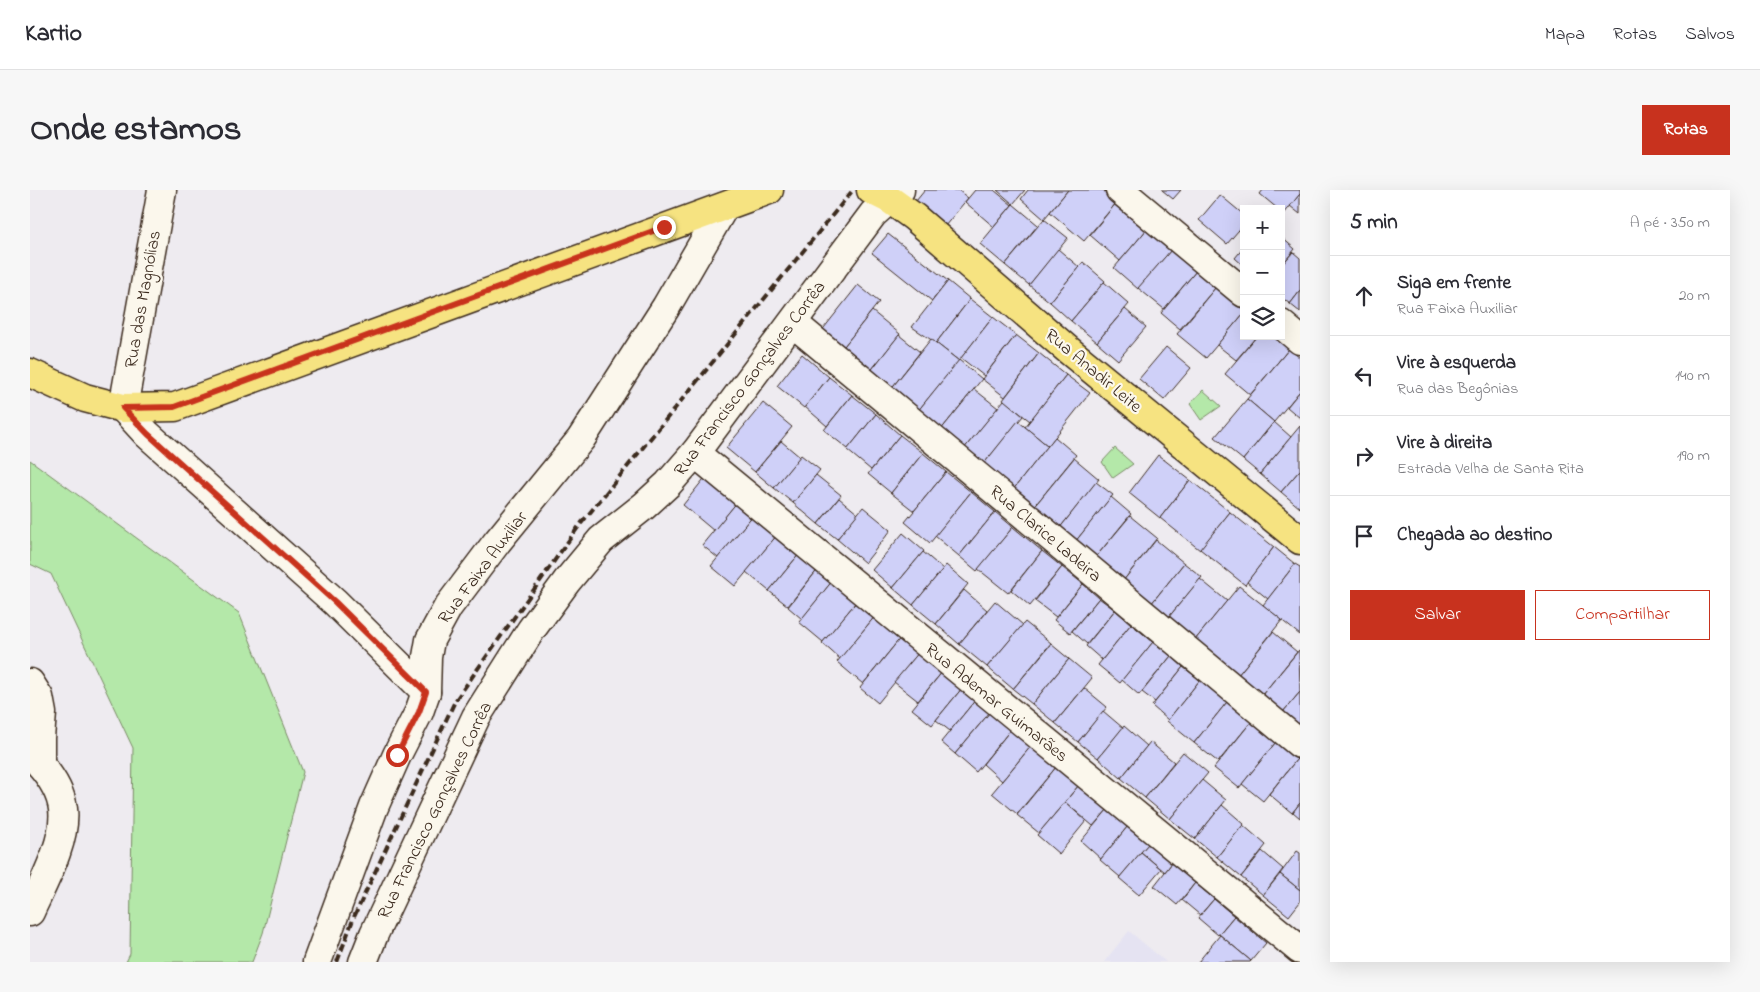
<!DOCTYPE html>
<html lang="pt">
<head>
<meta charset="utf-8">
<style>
	:root { --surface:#fff; --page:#f7f7f7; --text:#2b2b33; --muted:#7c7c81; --line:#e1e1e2; --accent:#c8321e }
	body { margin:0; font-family:"Indie Flower",sans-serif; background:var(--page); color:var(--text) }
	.controls { position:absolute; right:15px; top:15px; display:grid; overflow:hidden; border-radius:0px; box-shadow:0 5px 20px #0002 }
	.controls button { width:45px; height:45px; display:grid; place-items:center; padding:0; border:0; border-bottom:1px solid var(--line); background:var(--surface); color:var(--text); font:25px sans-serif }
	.stop { position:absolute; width:15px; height:15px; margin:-11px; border:4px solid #c8321e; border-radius:50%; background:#fff }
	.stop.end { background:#c8321e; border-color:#fff; box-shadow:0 1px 5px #0008 }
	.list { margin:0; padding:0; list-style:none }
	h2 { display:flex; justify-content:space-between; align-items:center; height:65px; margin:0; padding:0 20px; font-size:21px }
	h2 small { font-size:16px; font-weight:400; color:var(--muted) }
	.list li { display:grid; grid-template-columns:32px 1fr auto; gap:15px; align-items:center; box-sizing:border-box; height:80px; padding:0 20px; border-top:1px solid var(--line) }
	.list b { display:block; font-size:19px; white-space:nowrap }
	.list p { margin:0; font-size:16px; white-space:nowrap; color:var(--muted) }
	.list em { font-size:16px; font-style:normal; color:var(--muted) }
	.actions { display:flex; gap:10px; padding:15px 20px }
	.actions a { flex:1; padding:11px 0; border:1px solid var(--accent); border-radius:0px; text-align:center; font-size:18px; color:var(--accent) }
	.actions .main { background:var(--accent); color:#fff }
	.icon { flex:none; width:28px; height:28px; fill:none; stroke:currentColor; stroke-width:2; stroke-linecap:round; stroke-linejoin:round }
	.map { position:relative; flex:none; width:1270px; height:772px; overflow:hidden; border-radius:0px }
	header { display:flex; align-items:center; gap:30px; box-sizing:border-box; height:70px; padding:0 25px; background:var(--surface); border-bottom:1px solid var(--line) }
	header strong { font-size:24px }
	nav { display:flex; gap:28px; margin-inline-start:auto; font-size:18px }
	.intro { display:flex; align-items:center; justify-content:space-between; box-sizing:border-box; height:120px; padding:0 30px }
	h1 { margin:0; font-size:35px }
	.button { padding:12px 22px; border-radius:0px; background:var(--accent); color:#fff; font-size:18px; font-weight:700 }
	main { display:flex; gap:30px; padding:0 30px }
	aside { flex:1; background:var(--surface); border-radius:0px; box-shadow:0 5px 20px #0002 }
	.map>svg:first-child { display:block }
</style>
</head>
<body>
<header>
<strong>Kartio</strong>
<nav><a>Mapa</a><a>Rotas</a><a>Salvos</a></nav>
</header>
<div class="intro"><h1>Onde estamos</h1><a class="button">Rotas</a></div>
<main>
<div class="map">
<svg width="1270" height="772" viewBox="0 0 1270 772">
	<rect width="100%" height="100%" fill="#eeebf0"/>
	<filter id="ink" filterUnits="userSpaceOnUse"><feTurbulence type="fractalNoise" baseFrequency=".02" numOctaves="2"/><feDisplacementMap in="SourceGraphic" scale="10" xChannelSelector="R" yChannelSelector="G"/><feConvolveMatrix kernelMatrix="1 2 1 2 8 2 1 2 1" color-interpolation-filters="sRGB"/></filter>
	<g filter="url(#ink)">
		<path fill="#e5e3f2" d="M1099,741L1136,772H1074Z"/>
		<g fill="#b4e8a9" stroke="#788964">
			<path d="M1173,200L1191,216L1171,230L1160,214Z"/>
			<path d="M1085,258L1103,274L1083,288L1072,272Z"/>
			<path d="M0,270L209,423L273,582L233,743L222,772H96L100,764L103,558L21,384L0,374Z"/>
		</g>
		<g fill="#cfd0f8" stroke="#3b2a1e">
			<path d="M895,0H928L938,8L915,36L886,11Z"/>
			<path d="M945,0H964L982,15L964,37L935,12Z"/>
			<path d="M967,0H995L983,14Z"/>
			<path d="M998,0H1038L1014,29L991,9Z"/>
			<path d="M1038,0H1073L1087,12L1054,51L1020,22Z"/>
			<path d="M1132,0H1151L1143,9Z"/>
			<path d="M1233,0H1270V4L1254,24L1251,21V19H1248L1230,4Z"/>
			<path d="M1270,4V24L1260,16Z"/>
			<path d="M1190,5L1214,25V34L1197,54L1169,30Z"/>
			<path d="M1087,12L1118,38L1090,71L1060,45Z"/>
			<path d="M983,14L1008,35L975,75L950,54Z"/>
			<path d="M1014,29L1038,48L999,95L975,75Z"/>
			<path d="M1118,38L1142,59L1108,99L1084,78Z"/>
			<path d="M858,44L918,91L902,111L842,63Z"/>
			<path d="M1251,47L1265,59L1251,76Z"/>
			<path d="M1214,57V76L1205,68Z"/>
			<path d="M1028,59L1049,77L1020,112L999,95Z"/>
			<path d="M1142,59L1167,80L1134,119L1108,98Z"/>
			<path d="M1263,62L1270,68V101L1260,114L1251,107V76Z"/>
			<path d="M1053,72L1075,91L1041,131L1020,112Z"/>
			<path d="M1167,80L1186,97L1150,139L1131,123Z"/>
			<path d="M918,91L940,109L906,153L882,137Z"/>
			<path d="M1074,92L1099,114L1067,152L1041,131Z"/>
			<path d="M828,95L849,112L811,160L790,143Z"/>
			<path d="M1186,97L1214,120V123L1176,168L1147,144Z"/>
			<path d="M1270,101V122L1260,114Z"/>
			<path d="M940,109L963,127L929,171L906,153Z"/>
			<path d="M1095,119L1116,137L1088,170L1067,152Z"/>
			<path d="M842,121L870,144L839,183L811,160Z"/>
			<path d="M1214,123V146H1227L1206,170L1187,155Z"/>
			<path d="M963,127L986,145L954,186L931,168Z"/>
			<path d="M869,145L890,162L860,200L839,183Z"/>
			<path d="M986,145L1009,163L975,207L952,189Z"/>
			<path d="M1227,146H1245L1259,159L1220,205L1195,184Z"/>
			<path d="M901,149L929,171L887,222L860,200Z"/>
			<path d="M1136,157L1161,178L1134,210L1109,189Z"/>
			<path d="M1259,159L1270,168V201L1244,232L1217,209Z"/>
			<path d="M1009,163L1036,185L1000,231L973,210Z"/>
			<path d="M772,164L799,187L774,218L747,196Z"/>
			<path d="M929,170L952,189L910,241L887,222Z"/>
			<path d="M1036,185L1060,203L1018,256L995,237Z"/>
			<path d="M799,187L822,205L797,236L775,217Z"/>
			<path d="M944,199L968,218L933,260L910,241Z"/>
			<path d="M1270,201V228L1257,217Z"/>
			<path d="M822,205L846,224L818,259L794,240Z"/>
			<path d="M1217,209L1244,232L1213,270L1185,247Z"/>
			<path d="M974,210L993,226L952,276L933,260Z"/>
			<path d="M733,213L762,237L725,282L696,258Z"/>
			<path d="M846,224L870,245L841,280L817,260Z"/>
			<path d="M988,231L1018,256L982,301L952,276Z"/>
			<path d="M1244,232L1261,247L1230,284L1213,270Z"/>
			<path d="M1270,236V280L1251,302L1230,284Z"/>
			<path d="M870,245L893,263L861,303L838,284Z"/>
			<path d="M1025,247L1046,265L1003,318L982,301Z"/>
			<path d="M751,251L770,267L744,298L725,282Z"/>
			<path d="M893,263L916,282L884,321L861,303Z"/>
			<path d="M771,265L790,280L763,313L744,298Z"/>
			<path d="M1128,265L1160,290L1130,328L1099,303Z"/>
			<path d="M1044,268L1069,289L1029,339L1003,318Z"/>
			<path d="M1270,280V318L1251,302Z"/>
			<path d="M916,282L941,302L900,353L875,332Z"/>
			<path d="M677,285L708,311L684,341L653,315Z"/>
			<path d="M786,285L811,305L788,334L763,313Z"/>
			<path d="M1160,290L1200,322L1170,360L1130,328Z"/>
			<path d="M1066,292L1083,305L1045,352L1029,339Z"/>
			<path d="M941,302L965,322L929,366L905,346Z"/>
			<path d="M1081,307L1101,324L1065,368L1045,352Z"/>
			<path d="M809,308L828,324L807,349L788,334Z"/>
			<path d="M708,311L724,324L688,368L672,355Z"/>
			<path d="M833,317L861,340L835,373L807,349Z"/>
			<path d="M965,322L983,337L947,381L929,366Z"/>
			<path d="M1200,322L1244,357L1215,395L1170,359Z"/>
			<path d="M724,324L748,344L705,396L681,376Z"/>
			<path d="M1100,326L1127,348L1093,391L1065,368Z"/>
			<path d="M983,337L1012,361L978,403L948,379Z"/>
			<path d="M873,343L894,361L863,398L842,380Z"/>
			<path d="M748,344L770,363L739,401L716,382Z"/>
			<path d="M1126,350L1154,373L1121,414L1093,391Z"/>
			<path d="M1244,357L1265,374L1238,409L1217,392Z"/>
			<path d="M1012,361L1032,377L1000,416L981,400Z"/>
			<path d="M893,362L913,379L883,415L863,398Z"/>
			<path d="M770,363L789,378L758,416L739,401Z"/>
			<path d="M1154,373L1172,387L1138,428L1121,414Z"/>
			<path d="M1265,374L1270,377V445L1233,415Z"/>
			<path d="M916,375L938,394L906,434L883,415Z"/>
			<path d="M1032,377L1053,394L1026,427L1005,411Z"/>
			<path d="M789,378L803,390L772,429L758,417Z"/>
			<path d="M1170,389L1197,411L1165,450L1138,428Z"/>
			<path d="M803,390L828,410L793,452L769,432Z"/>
			<path d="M1053,394L1069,408L1040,443L1024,430Z"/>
			<path d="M1209,396L1252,430L1208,485L1165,450Z"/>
			<path d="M934,400L957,420L929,454L906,434Z"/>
			<path d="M1069,408L1085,420L1057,454L1042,441Z"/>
			<path d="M828,410L846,425L810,469L792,453Z"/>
			<path d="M965,411L993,435L957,477L929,454Z"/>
			<path d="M1085,420L1101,434L1072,470L1056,456Z"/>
			<path d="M846,425L872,446L833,494L807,472Z"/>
			<path d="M995,432L1021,453L983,499L957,477Z"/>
			<path d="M1101,434L1123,452L1090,493L1068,475Z"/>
			<path d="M1243,442L1267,462L1232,505L1208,485Z"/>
			<path d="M872,446L890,461L848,513L830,498Z"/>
			<path d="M1123,452L1141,466L1109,505L1092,490Z"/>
			<path d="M1021,454L1039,469L1002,514L983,499Z"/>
			<path d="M1269,460L1270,502L1253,522L1232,505Z"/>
			<path d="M890,461L913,481L888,511L864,492Z"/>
			<path d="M1141,466L1153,477L1125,512L1112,502Z"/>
			<path d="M1039,469L1062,488L1025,533L1002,514Z"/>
			<path d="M1153,477L1170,490L1138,530L1122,516Z"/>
			<path d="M913,481L933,497L902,535L882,519Z"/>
			<path d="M1170,490L1197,512L1164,553L1137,531Z"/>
			<path d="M933,497L947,508L920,541L906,530Z"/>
			<path d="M1054,498L1077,517L1048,552L1025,533Z"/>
			<path d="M1270,502V536L1253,522Z"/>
			<path d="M947,508L961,521L925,564L911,552Z"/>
			<path d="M1197,512L1221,532L1188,572L1164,553Z"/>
			<path d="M961,521L982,538L946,582L925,564Z"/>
			<path d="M1073,521L1093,538L1068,568L1048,552Z"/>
			<path d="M1221,532L1246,552L1209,598L1184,578Z"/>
			<path d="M1094,536L1117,556L1091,588L1068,568Z"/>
			<path d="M982,538L1002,555L972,591L953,574Z"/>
			<path d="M1120,552L1144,572L1115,608L1091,588Z"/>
			<path d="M1246,552L1267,569L1233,611L1212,594Z"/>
			<path d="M1002,555L1027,576L987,624L962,603Z"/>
			<path d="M1153,562L1178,583L1140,629L1115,608Z"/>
			<path d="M1267,569L1270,572V613L1262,623L1239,604Z"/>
			<path d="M1027,576L1049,595L1009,643L987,625Z"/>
			<path d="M1172,590L1196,610L1165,649L1140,629Z"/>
			<path d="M1049,595L1078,619L1063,636L1035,612Z"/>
			<path d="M1035,612L1056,631L1029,664L1007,645Z"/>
			<path d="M1270,613V628L1263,622Z"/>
			<path d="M1192,615L1214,634L1187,667L1165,649Z"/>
			<path d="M1078,619L1098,636L1071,669L1051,651Z"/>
			<path d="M1213,635L1236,655L1211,687L1187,667Z"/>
			<path d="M1098,636L1119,653L1090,687L1070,670Z"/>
			<path d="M1119,653L1142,673L1135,682L1111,662Z"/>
			<path d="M1232,661L1253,679L1233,705L1211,687Z"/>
			<path d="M1267,661L1270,663V700L1250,684Z"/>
			<path d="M1111,662L1131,679L1109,705L1089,688Z"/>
			<path d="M1142,673L1165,693L1147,715L1124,696Z"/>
			<path d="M1250,684L1270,700V712L1259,726L1233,705Z"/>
			<path d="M1165,693L1184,709L1170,725L1152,710Z"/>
			<path d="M1184,709L1204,726L1188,745L1168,728Z"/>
			<path d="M1204,726L1236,753L1221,771L1189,744Z"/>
			<path d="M1190,745L1221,771L1220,772H1168Z"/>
		</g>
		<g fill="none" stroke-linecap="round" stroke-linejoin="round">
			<g stroke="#3b2a1e" stroke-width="31">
				<g id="minor">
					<path d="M132,0L93,218L117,244L305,412L396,502"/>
					<path d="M1090,0L1214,103"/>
					<path d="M763,133L1270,554"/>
					<path d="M1251,134L1270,150"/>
					<path d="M665,263L1270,760"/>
					<path d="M0,493L9,507L12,523L10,548V574"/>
					<path d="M0,722C13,693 37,650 33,619C31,602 21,587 10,574"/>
					<path d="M287,772L344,617L367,565L389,522L396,502L397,467L400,450L418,417L467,352L551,249L636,117L694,17"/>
					<path d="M333,772L344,744L446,527L501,440L537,391L571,350L614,316L638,294L665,263L843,24L870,0"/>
				</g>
			</g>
			<g stroke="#3b2a1e" stroke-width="31">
				<g id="major">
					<path d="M841,0L859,9L884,27L1037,159L1270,350"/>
					<path d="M0,183L55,208L93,218L145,217L739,0"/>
				</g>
			</g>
			<use href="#minor" stroke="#fbf7ec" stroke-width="28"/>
			<use href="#major" stroke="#f6e381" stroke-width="28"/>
			<path stroke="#3b2a1e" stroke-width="4" stroke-dasharray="8 4" stroke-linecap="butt" d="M307,772L324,727L425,511L549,336L823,0"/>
		</g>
	</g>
	<g fill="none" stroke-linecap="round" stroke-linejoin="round" filter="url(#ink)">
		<path stroke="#c8321e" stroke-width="6" d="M367,565L389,522L396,502L305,412L118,244L93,218L144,217L634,37"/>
	</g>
	<g text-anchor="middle" stroke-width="4.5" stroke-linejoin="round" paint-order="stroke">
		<g font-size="18" fill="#3b2a1e" stroke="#fbf7ec">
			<text transform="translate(112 109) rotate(-80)" y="6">Rua das Magnólias</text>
			<text transform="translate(1064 180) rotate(40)" y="6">Rua Anadir Leite</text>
			<text transform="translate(719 188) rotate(-53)" y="6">Rua Francisco Gonçalves Corrêa</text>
			<text transform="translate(1016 343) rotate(40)" y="6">Rua Clarice Ladeira</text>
			<text transform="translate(452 377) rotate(-53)" y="6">Rua Faixa Auxiliar</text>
			<text transform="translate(967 512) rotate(39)" y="6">Rua Ademar Guimarães</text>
			<text transform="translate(404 620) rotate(-64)" y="6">Rua Francisco Gonçalves Corrêa</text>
		</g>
	</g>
</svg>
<div class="controls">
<button>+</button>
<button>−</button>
<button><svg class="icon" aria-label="layers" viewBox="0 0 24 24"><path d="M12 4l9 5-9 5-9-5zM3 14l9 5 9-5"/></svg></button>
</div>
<div class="stop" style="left:367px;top:565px"></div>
<div class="stop end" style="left:634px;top:37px"></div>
</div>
<aside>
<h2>5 min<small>A pé · 350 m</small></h2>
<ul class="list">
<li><svg class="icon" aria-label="ahead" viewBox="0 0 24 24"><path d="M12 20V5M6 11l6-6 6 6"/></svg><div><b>Siga em frente</b><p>Rua Faixa Auxiliar</p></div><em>20 m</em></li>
<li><svg class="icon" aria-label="left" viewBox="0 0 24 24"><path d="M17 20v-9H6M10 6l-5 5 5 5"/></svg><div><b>Vire à esquerda</b><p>Rua das Begônias</p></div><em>140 m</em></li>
<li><svg class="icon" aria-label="right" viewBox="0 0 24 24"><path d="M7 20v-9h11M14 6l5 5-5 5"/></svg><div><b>Vire à direita</b><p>Estrada Velha de Santa Rita</p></div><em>190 m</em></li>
<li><svg class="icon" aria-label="arrive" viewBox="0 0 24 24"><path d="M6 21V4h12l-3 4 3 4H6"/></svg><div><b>Chegada ao destino</b></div></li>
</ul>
<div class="actions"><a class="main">Salvar</a><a>Compartilhar</a></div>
</aside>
</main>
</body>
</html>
